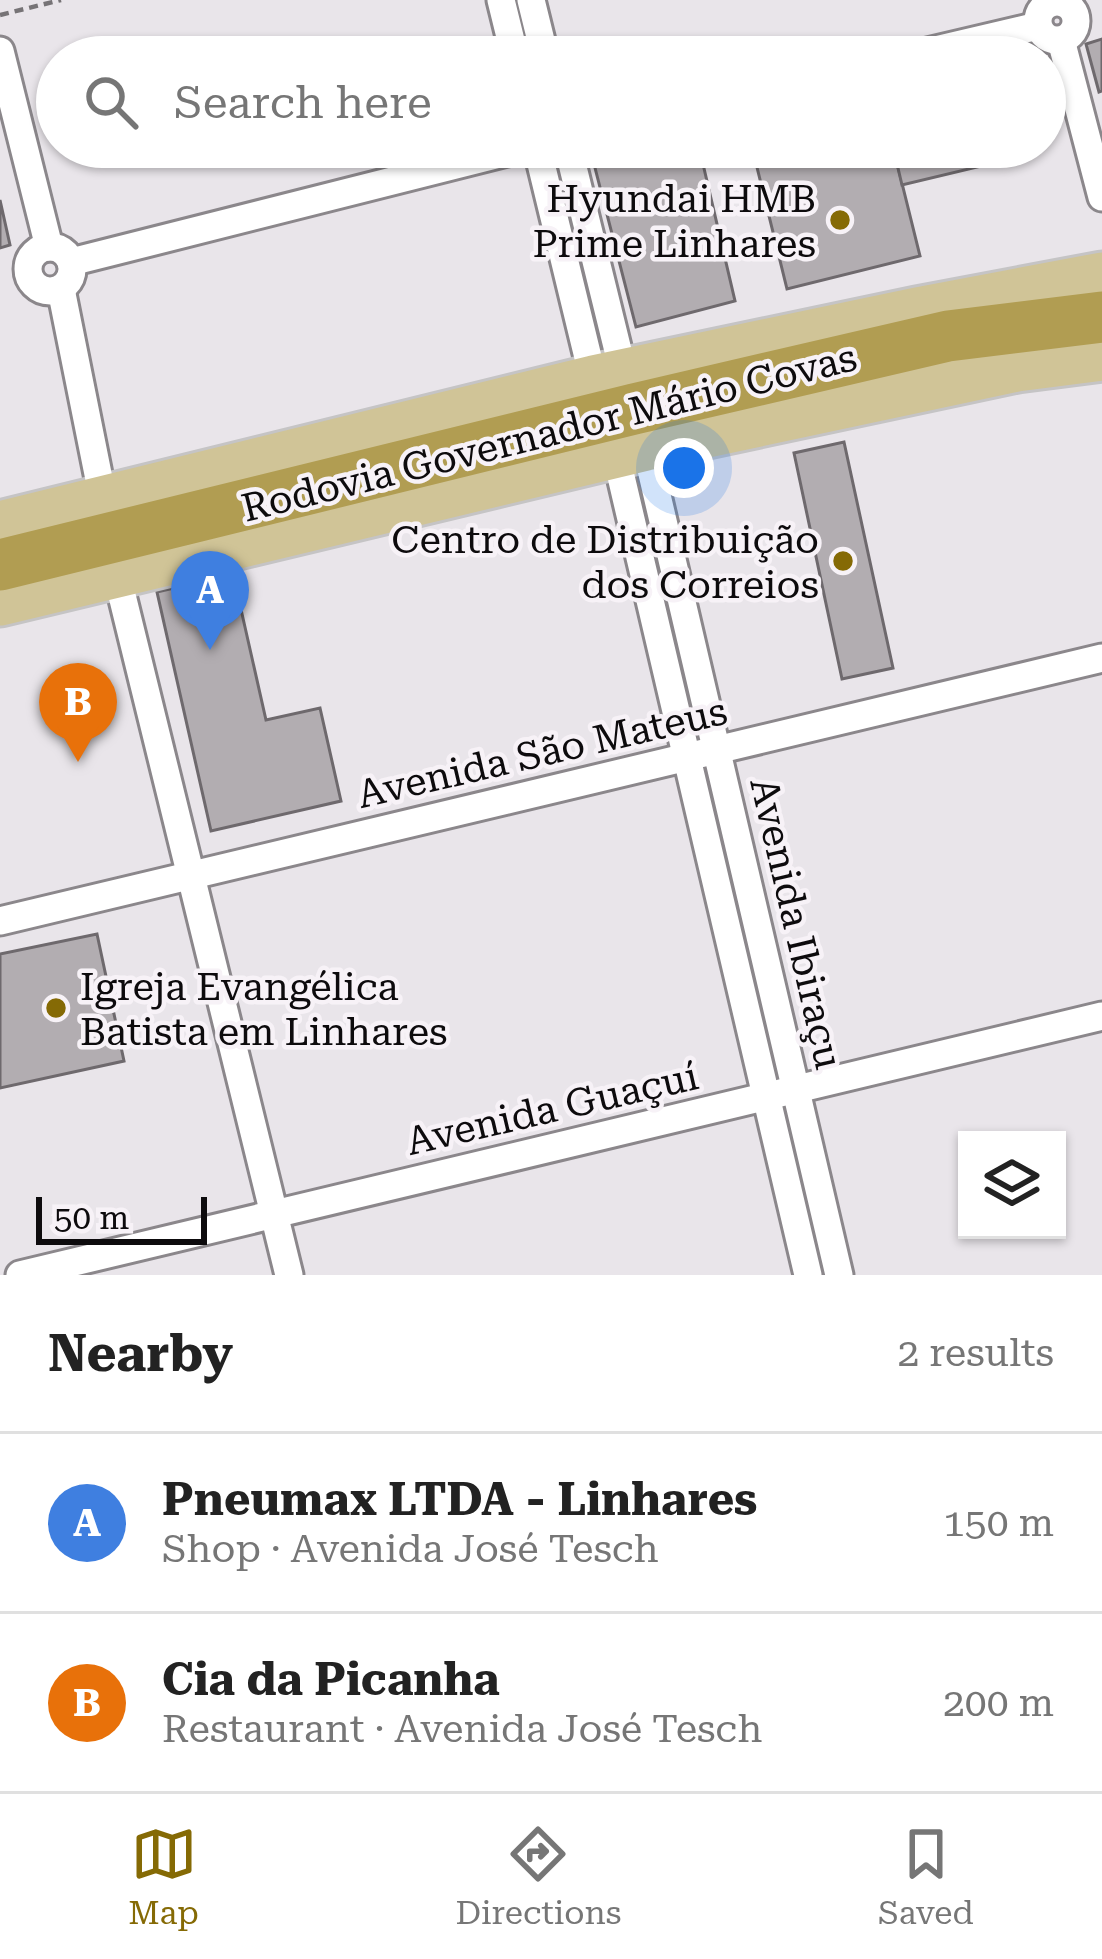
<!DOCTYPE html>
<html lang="en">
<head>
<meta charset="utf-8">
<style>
	:root { --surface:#fff; --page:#f6f6f6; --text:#222; --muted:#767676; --line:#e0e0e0; --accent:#856a05 }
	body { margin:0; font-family:"Roboto Serif",serif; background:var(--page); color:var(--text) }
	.controls { position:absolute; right:36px; bottom:36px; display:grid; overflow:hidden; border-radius:0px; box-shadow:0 3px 9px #0004 }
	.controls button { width:108px; height:108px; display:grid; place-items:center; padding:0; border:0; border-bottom:3px solid var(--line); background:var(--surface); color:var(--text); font:60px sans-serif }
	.scale { position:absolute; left:36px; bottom:30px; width:171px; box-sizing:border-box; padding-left:12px; border:6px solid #0d0b0d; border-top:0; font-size:33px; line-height:42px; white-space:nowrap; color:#0d0b0d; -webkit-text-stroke:9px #f7f2f7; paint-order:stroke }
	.you { position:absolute; left:684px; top:468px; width:42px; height:42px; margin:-30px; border:9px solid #fff; border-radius:50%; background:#1a73e8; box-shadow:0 0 0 18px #1a73e833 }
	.badge { display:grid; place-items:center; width:78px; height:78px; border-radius:50%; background:var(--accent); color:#fff; font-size:39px; font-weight:700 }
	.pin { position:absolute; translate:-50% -99px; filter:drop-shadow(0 3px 6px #0008) }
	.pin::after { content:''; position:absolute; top:63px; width:42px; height:36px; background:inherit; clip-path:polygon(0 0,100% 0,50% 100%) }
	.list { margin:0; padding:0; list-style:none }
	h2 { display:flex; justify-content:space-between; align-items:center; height:156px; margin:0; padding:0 48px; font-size:51px }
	h2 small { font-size:39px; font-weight:400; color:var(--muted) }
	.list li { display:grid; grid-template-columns:78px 1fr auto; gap:36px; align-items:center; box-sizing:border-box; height:180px; padding:0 48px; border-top:3px solid var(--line) }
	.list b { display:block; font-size:45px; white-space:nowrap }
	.list p { margin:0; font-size:39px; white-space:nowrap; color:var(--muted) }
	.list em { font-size:39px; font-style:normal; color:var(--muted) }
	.icon { flex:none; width:66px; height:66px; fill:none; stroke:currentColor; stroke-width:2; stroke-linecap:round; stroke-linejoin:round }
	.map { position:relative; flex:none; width:1102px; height:1275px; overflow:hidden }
	.search { position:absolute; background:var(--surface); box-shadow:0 3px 9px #0004; left:36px; right:36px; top:36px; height:132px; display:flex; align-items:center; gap:30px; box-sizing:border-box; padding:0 42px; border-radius:66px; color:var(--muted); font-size:45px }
	.sheet { height:516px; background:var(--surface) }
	nav { display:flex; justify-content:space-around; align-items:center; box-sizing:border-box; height:168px; border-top:3px solid var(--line); background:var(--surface); font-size:33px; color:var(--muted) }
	nav a { display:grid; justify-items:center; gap:6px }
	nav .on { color:var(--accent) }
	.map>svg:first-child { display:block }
</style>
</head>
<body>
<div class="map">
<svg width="1102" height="1275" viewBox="0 0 1102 1275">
	<rect width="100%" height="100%" fill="#e9e5ea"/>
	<g fill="#b2adb1" stroke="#6e696d" stroke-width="3">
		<path d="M1102,39V91L1099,92L1086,44Z"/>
		<path d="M642,147H651L654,157L699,147L735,301L636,327L593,160Z"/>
		<path d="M752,147H893L920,256L787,289Z"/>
		<path d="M893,147H986L990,164L902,185Z"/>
		<path d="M0,200L10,245L0,248Z"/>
		<path d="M844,442L893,668L842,679L794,453Z"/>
		<path d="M233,574L266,720L320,708L341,801L211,831L157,592Z"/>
		<path d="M97,934L124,1061L0,1088V954Z"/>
	</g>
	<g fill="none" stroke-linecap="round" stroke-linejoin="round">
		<g stroke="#8b878b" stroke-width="33">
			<g id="street">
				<path d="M501,0L515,57"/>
				<path d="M531,0L545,57"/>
				<circle cx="1057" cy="21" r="19"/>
				<path d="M1061,40L1102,197"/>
				<path d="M0,51L49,247"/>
				<path d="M906,57L1038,26"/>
				<path d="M537,147L593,378"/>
				<path d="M568,147L623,371"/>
				<circle cx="50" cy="269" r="22"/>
				<path d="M71,262L527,147"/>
				<path d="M61,289L103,499"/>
				<path d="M646,448L839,1275"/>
				<path d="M616,455L808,1275"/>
				<path d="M117,575L289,1275"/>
				<path d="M0,921L1102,658"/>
				<path d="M20,1275L1102,1016"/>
			</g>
		</g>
		<g stroke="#c5c4c5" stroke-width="51">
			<g id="primary">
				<path d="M0,524L593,378L917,310L1102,275"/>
				<path d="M0,603L646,448L1017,369L1102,358"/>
			</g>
		</g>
		<g stroke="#c5c4c5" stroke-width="57">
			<path id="highway" d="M0,565L634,409L948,336L1102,317"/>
		</g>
		<path stroke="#767376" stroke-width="4.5" stroke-dasharray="9 6" stroke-linecap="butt" d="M0,15L61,0"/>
		<use href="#street" stroke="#fff" stroke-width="27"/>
		<use href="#primary" stroke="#d0c497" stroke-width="45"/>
		<use href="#highway" stroke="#b19d52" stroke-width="51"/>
	</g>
	<g fill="#856a05" stroke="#f7f2f7" stroke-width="4.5">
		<circle cx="840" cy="220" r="12"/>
		<circle cx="843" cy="561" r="12"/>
		<circle cx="56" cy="1008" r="12"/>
	</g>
	<g text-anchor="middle" stroke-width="9" stroke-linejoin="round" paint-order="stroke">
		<g font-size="39" fill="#0d0b0d" stroke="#f7f2f7" text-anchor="end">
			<text x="816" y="212">Hyundai HMB<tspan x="816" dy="45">Prime Linhares</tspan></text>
			<text x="819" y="553">Centro de Distribuição<tspan x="819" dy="45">dos Correios</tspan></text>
			<text x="80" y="1000" text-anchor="start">Igreja Evangélica<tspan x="80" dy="45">Batista em Linhares</tspan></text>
		</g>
		<g font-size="39" fill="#0d0b0d" stroke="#f7f2f7">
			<text transform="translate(549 432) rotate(-14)" y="14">Rodovia Governador Mário Covas</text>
			<text transform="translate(542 752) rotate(-13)" y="14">Avenida São Mateus</text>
			<text transform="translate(797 923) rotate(77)" y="14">Avenida Ibiraçu</text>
			<text transform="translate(552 1108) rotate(-13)" y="14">Avenida Guaçuí</text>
		</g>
	</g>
</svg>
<div class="controls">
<button><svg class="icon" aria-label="layers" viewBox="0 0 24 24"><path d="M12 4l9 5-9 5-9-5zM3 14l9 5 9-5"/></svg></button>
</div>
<div class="scale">50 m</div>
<div class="you"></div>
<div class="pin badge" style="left:210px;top:650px;background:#3f7fe0">A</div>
<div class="pin badge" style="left:78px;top:762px;background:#e8710a">B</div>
<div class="search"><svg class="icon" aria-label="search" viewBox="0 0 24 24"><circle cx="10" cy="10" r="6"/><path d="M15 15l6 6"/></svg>Search here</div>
</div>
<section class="sheet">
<h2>Nearby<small>2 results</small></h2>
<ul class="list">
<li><span class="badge" style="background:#3f7fe0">A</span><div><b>Pneumax LTDA - Linhares</b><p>Shop · Avenida José Tesch</p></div><em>150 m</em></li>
<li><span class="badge" style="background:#e8710a">B</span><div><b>Cia da Picanha</b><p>Restaurant · Avenida José Tesch</p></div><em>200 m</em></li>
</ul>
</section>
<nav>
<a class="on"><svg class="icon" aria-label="map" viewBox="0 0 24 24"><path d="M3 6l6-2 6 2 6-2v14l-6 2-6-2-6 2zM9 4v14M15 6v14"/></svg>Map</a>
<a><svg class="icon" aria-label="directions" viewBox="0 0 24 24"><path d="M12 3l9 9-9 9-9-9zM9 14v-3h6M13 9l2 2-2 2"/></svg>Directions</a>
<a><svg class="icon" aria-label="saved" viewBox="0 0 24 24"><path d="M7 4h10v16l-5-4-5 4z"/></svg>Saved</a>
</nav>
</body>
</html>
